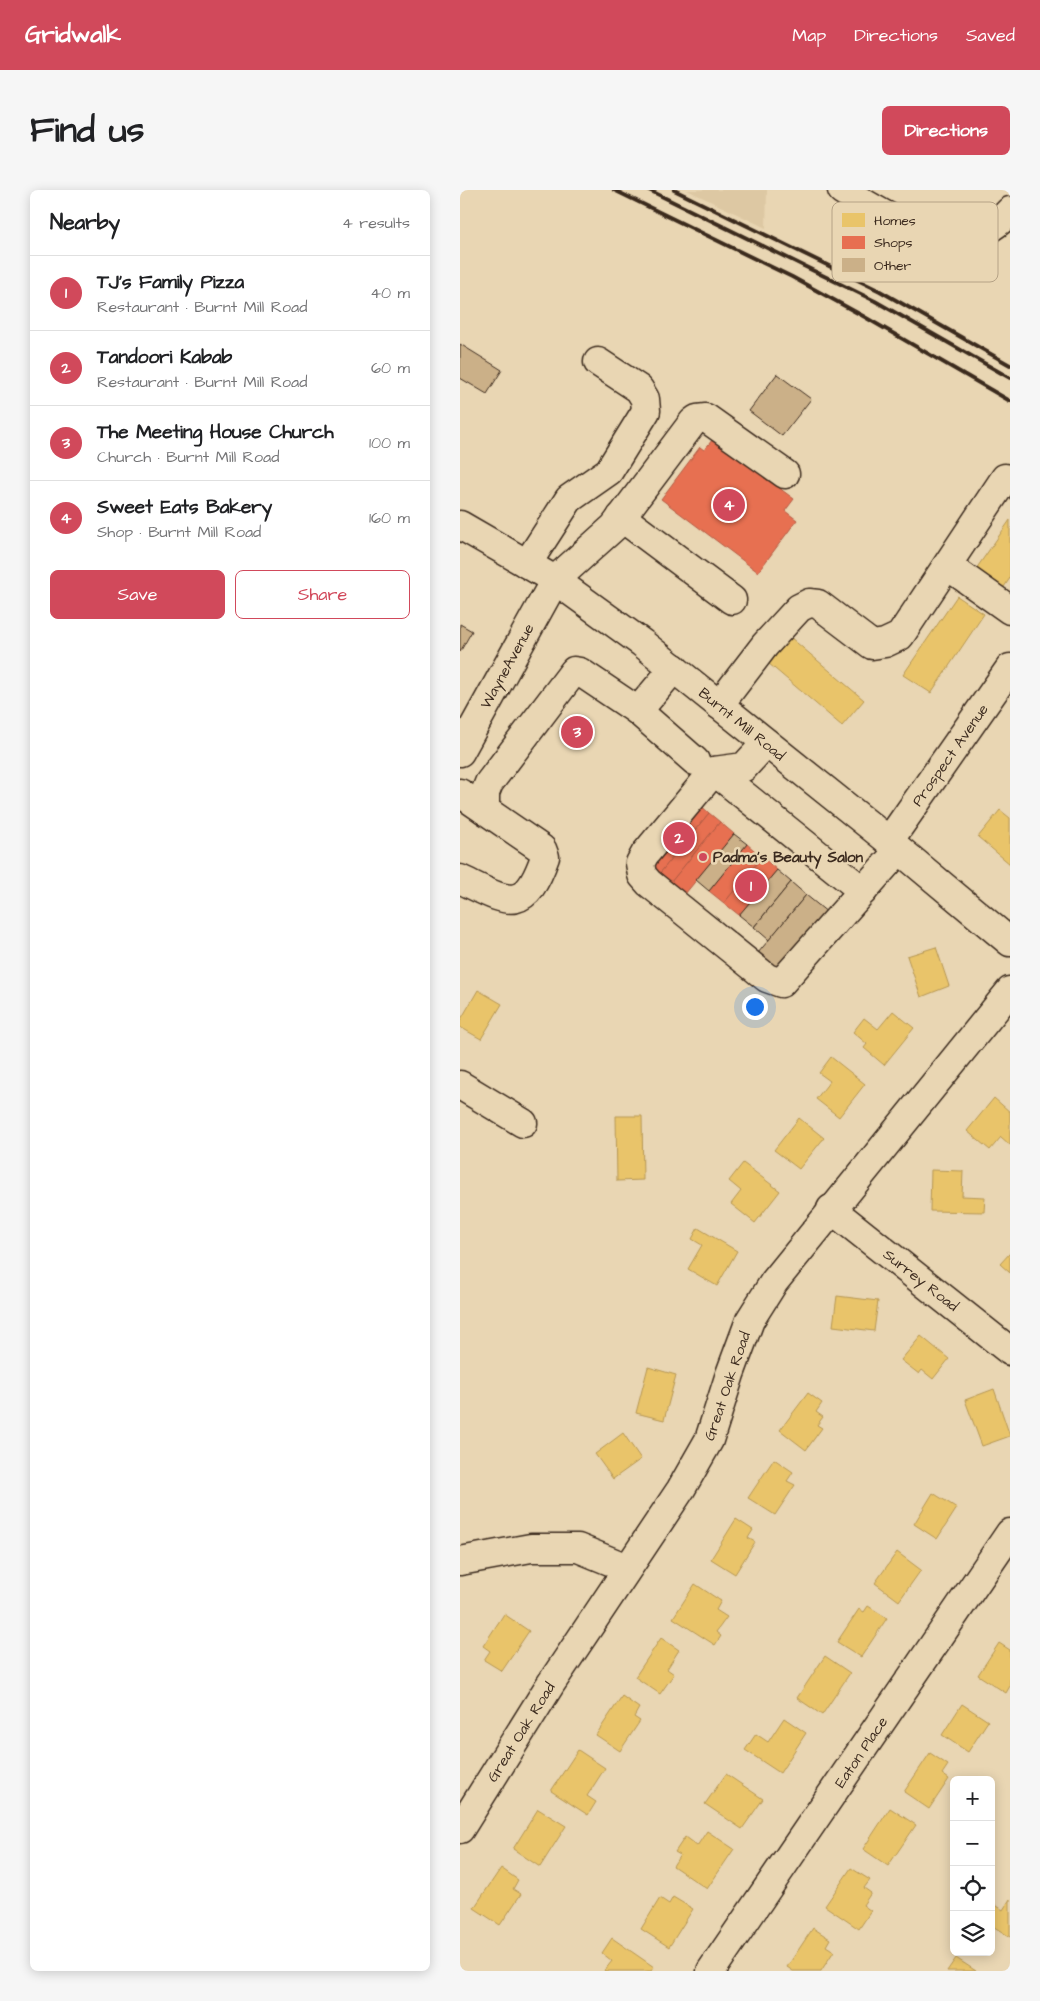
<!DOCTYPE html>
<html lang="en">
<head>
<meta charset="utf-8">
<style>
	:root { --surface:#fff; --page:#f6f6f6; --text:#202124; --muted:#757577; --line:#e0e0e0; --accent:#d1495b }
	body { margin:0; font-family:"Architects Daughter",sans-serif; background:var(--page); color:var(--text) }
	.controls { position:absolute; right:15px; bottom:15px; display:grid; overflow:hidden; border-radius:8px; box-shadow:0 2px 12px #0003 }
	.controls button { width:45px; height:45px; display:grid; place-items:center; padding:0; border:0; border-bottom:1px solid var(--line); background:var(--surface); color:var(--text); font:25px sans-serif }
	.you { position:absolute; left:294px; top:816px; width:18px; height:18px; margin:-12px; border:4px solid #fff; border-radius:50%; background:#1a73e8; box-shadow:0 0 0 8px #1a73e833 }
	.badge { display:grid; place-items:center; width:32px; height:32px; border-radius:50%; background:var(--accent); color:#fff; font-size:16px; font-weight:700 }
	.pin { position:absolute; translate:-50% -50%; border:2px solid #fff; box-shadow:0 1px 5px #0006 }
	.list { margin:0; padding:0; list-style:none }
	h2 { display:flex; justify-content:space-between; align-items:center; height:65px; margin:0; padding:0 20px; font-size:21px }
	h2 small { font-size:16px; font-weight:400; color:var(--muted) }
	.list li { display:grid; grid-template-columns:32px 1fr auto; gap:15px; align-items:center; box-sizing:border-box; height:75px; padding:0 20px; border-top:1px solid var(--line) }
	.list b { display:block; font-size:19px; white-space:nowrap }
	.list p { margin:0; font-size:16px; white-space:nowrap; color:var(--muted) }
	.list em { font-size:16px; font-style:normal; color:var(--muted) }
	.actions { display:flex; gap:10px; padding:15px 20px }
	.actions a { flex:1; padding:11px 0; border:1px solid var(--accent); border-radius:8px; text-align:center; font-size:18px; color:var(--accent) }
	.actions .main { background:var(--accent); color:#fff }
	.icon { flex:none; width:28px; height:28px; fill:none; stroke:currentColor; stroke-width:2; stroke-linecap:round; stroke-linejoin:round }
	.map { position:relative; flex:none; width:550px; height:1781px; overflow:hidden; border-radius:8px }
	header { display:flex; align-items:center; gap:30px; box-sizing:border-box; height:70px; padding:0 25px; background:var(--accent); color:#fff }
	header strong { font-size:24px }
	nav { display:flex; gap:28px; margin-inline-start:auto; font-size:18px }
	.intro { display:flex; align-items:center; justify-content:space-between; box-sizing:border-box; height:120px; padding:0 30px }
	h1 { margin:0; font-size:35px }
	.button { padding:12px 22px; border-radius:8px; background:var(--accent); color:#fff; font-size:18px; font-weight:700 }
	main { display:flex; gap:30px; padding:0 30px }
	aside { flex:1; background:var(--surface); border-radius:8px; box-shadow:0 2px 12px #0003 }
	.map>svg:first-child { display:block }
</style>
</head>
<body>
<header>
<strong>Gridwalk</strong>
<nav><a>Map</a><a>Directions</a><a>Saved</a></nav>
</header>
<div class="intro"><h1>Find us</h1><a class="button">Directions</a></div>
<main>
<aside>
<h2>Nearby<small>4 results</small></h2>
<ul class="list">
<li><span class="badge">1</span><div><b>TJ's Family Pizza</b><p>Restaurant · Burnt Mill Road</p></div><em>40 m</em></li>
<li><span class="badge">2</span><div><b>Tandoori Kabab</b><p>Restaurant · Burnt Mill Road</p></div><em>60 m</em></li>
<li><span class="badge">3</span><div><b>The Meeting House Church</b><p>Church · Burnt Mill Road</p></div><em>100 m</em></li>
<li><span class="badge">4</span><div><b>Sweet Eats Bakery</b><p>Shop · Burnt Mill Road</p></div><em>160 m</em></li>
</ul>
<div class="actions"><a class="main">Save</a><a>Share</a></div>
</aside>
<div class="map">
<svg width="550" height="1781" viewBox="0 0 550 1781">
	<rect width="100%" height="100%" fill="#e9d6b3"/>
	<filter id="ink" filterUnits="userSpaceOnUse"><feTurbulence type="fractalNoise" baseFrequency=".02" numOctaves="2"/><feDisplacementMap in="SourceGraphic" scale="10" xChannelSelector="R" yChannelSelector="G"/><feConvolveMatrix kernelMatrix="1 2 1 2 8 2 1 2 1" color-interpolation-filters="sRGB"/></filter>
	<g filter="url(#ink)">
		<path fill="#ddc8a3" d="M227,0H307L306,38Z"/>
		<g fill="#e9c46a" stroke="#b59653">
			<path d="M550,330V388L544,397L516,379Z"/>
			<path d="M497,406L524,424L471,503L443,485Z"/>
			<path d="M330,447L404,510L382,536L308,473Z"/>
			<path d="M540,620L550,628V674L518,647Z"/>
			<path d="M476,757L489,796L461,807L447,766Z"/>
			<path d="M18,800L42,814L21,849L0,837V831Z"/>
			<path d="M433,821L454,838L424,875L404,858L407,854L393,842L404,828L418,839Z"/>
			<path d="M371,867L405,894L379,927L356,909L370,891L359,883Z"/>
			<path d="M534,908L550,922V955L541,947L530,960L507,941Z"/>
			<path d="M156,926H182L183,990L157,991Z"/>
			<path d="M339,928L364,948L339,979L314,960Z"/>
			<path d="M283,973L320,1001L295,1033L271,1014L281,1001L269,991Z"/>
			<path d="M471,980L503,981L502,1006L525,1007L524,1022L470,1021Z"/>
			<path d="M238,1038L277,1061L257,1096L228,1079L242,1055L232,1049Z"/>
			<path d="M550,1063V1083L540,1074Z"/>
			<path d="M377,1106L418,1111L414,1141L373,1136Z"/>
			<path d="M461,1146L489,1169L473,1189L462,1180L459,1184L441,1170Z"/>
			<path d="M188,1177L216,1185L204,1230L176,1223Z"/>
			<path d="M534,1199L550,1246L522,1256L505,1210Z"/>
			<path d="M348,1203L362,1213L356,1222L363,1227L357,1235L362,1238L346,1260L320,1240Z"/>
			<path d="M163,1243L181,1269L153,1289L135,1264Z"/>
			<path d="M314,1269L333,1282L327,1291L335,1295L315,1325L288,1308Z"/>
			<path d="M473,1303L497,1318L477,1349L454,1334Z"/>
			<path d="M276,1329L293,1340L288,1348L295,1352L275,1384L251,1369Z"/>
			<path d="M437,1362L461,1380L439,1411L415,1393Z"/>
			<path d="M235,1394L261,1411L256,1420L267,1427L256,1442L261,1446L255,1455L213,1428Z"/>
			<path d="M408,1416L427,1428L401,1467L377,1452L399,1419L404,1422Z"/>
			<path d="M44,1424L69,1441L42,1481L24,1470L30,1461L23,1456Z"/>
			<path d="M201,1448L219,1460L207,1479L214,1484L200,1504L175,1487Z"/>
			<path d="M539,1453L550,1460V1496L546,1503L518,1485Z"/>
			<path d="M365,1466L390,1483L362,1525L337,1508Z"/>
			<path d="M162,1506L179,1518L174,1527L180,1531L160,1561L136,1545Z"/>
			<path d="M502,1514L528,1531L508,1562L482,1545Z"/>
			<path d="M324,1528L346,1543L320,1583L285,1560L296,1544L308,1552Z"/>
			<path d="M118,1560L145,1578L127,1606L136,1612L128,1625L91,1601Z"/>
			<path d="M470,1563L488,1575L482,1584L489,1589L469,1619L444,1602Z"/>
			<path d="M266,1584L303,1609L282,1639L245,1614Z"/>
			<path d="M430,1618L456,1635L428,1676L403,1659Z"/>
			<path d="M78,1619L106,1636L80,1677L53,1659Z"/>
			<path d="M247,1641L274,1659L247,1699L213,1676L220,1665L215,1662L225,1647L237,1656Z"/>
			<path d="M41,1678L58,1690L53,1699L61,1704L40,1735L14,1718Z"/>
			<path d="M391,1678L410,1690L404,1698L411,1703L403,1715L411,1721L399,1739L365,1716Z"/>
			<path d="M213,1707L233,1719L209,1757L181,1739L200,1708L209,1714Z"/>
			<path d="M550,1709V1747L531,1735V1712L543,1720Z"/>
			<path d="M353,1738L370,1749L366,1756L374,1761L361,1781H333L327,1777Z"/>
			<path d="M152,1748L194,1777L191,1781H144L152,1771L142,1763Z"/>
			<path d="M496,1768L516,1781H487Z"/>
		</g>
		<g fill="#e76f51" stroke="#b35a42">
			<path d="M253,249L334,309L325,321L337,330L298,382L201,309L240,257L244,260Z"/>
			<path d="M238,613L249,623L200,683L188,673Z"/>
			<path d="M249,623L260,632L211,692L200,683Z"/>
			<path d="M260,632L274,644L225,704L211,692Z"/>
			<path d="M287,654L302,667L264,713L249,701Z"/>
			<path d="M302,667L317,680L279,725L264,713Z"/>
		</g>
		<g fill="#cbb088" stroke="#3b2a1e">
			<path d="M0,154L42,180L27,204L0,188Z"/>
			<path d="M317,184L351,209L322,246L289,221Z"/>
			<path d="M0,434L12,441L0,462Z"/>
			<path d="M274,644L287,654L249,701L236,690Z"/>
			<path d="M317,680L331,692L294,737L279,725Z"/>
			<path d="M331,692L346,705L309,750L294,737Z"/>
			<path d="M346,705L368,723L319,781L298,763Z"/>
		</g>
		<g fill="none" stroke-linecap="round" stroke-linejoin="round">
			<g stroke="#3b2a1e" stroke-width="31">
				<g id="minor">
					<path d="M382,0C408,16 461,48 490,51C510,53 537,36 550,21"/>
					<path d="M161,327L272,410"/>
					<path d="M67,374L109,309L149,281L186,221L185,209L179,199L138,172"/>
					<path d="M488,376L550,420"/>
					<path d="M259,515L305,455L339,418L349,413L358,414L412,455L425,453L440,446L545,288"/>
					<path d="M178,521L235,571"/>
					<path d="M306,553L284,577L254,581L185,664L180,673L182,685L189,693L307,788L321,793L439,660"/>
					<path d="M0,562L95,390L154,337L233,232L237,229L246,228L325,284"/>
					<path d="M254,581L403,701"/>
					<path d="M0,603L82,659L85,667C64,727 46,711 0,689"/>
					<path d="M25,620V603L29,593L114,481L120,482L178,521L214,478"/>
					<path d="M429,651L550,478"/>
					<path d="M0,895L63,933"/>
					<path d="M371,1019L550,1161"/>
					<path d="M0,1371L71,1358H118L167,1378"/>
					<path d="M0,1639L90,1495L221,1299L249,1250L270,1184L290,1130L314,1092L550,801"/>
					<path d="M251,1781L550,1343"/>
				</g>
			</g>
			<g stroke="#3b2a1e" stroke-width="31">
				<path id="major" d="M0,335L95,390L182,453L429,651L550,752"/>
			</g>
			<use href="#minor" stroke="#e9d6b3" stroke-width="28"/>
			<use href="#major" stroke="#e9d6b3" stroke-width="28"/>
			<g stroke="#3b2a1e" stroke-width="4">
				<path d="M154,0L332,87L403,126L550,211"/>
				<path d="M189,0L415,111L550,188"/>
				<path d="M214,0L420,101L550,175"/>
			</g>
		</g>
	</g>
	<circle fill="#d1495b" stroke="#e9d6b3" stroke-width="2" cx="243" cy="667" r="5"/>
	<g text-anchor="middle" stroke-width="5" stroke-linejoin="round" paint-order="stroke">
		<g font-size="15" fill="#3b2a1e" stroke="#e9d6b3">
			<text transform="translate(47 476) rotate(-61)" y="5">WayneAvenue</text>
			<text transform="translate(282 534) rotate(39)" y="5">Burnt Mill Road</text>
			<text transform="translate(490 565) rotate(-55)" y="5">Prospect Avenue</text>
			<text transform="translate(461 1090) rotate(38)" y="5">Surrey Road</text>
			<text transform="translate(267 1196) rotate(-71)" y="5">Great Oak Road</text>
			<text transform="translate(61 1542) rotate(-58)" y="5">Great Oak Road</text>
			<text transform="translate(401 1562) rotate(-56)" y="5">Eaton Place</text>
		</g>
		<g font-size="15" font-weight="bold" fill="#3b2a1e" stroke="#e9d6b3" text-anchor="start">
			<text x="253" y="672">Padma's Beauty Salon</text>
		</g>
	</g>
	<rect x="372" y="12" width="166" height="80" rx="8" fill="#e9d6b3" stroke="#b5a286" stroke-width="1"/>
	<rect x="382" y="23" width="23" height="14" fill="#e9c46a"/>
	<rect x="382" y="46" width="23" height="13" fill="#e76f51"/>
	<rect x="382" y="68" width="23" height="14" fill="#cbb088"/>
	<g font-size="14" fill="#3b2a1e">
		<text x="414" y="35">Homes</text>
		<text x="414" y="57">Shops</text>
		<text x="414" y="80">Other</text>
	</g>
</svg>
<div class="controls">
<button>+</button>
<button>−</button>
<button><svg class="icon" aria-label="locate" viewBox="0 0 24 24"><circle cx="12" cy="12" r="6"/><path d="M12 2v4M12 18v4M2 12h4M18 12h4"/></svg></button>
<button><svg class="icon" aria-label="layers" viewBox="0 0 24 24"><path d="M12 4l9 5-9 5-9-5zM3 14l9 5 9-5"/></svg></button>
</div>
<div class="you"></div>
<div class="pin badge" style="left:291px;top:696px">1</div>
<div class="pin badge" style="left:219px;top:648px">2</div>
<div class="pin badge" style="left:117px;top:542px">3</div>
<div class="pin badge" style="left:269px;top:315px">4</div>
</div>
</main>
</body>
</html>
